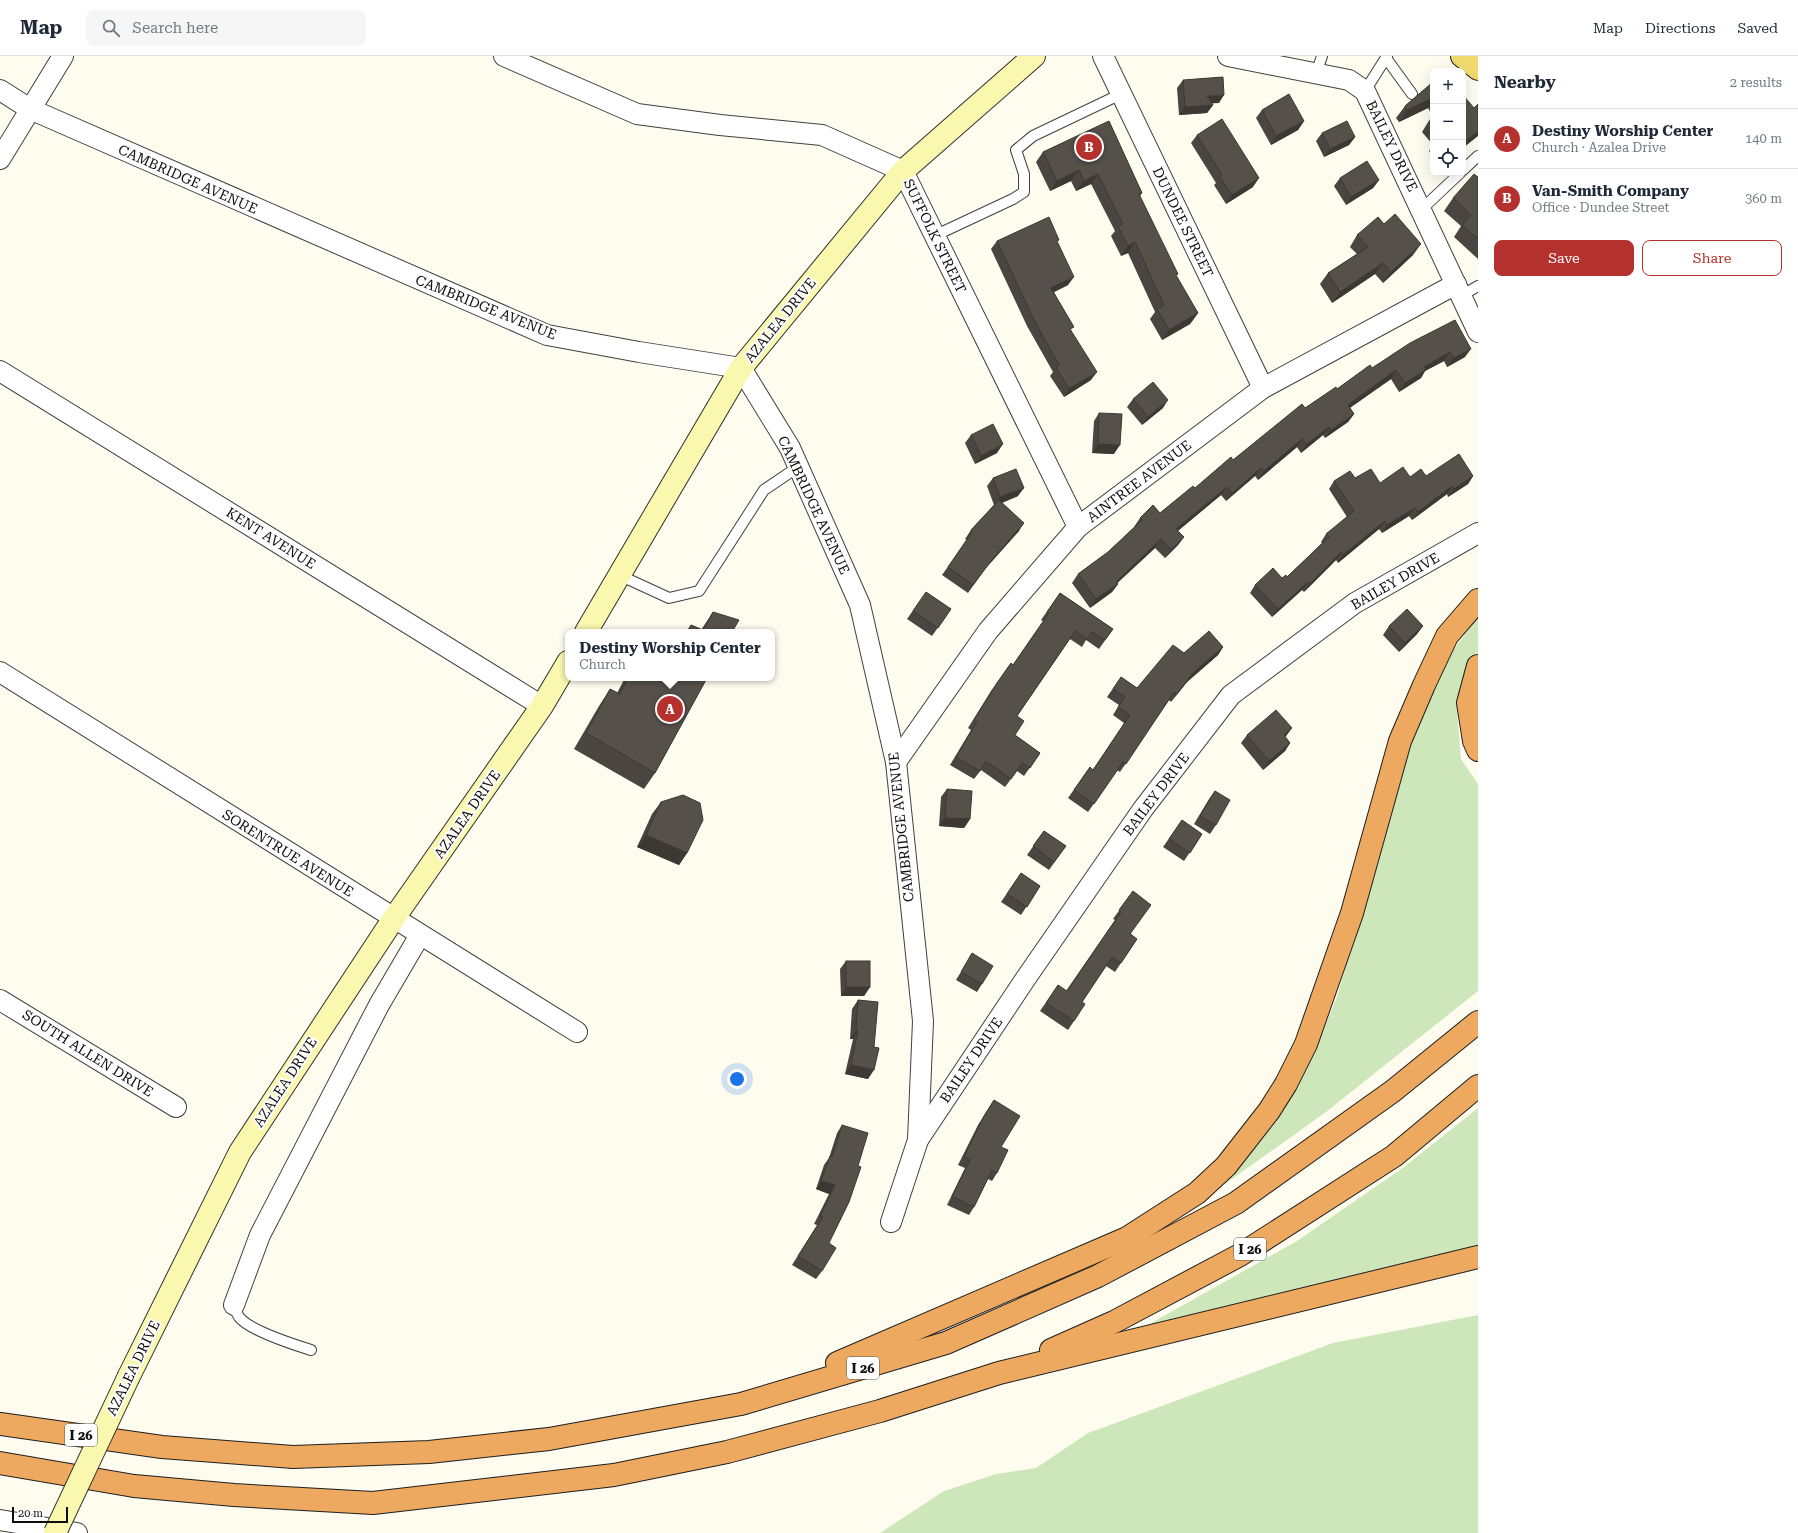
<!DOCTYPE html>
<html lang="en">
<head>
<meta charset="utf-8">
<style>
	:root { --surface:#fff; --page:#f6f6f7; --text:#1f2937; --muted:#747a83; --line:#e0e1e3; --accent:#b5312d }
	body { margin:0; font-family:"Roboto Serif",serif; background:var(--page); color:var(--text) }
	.controls { position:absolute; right:12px; top:12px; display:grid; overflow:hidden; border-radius:8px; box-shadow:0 4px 16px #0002 }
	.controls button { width:36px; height:36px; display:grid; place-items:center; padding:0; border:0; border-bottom:1px solid var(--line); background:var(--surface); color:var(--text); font:20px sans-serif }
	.scale { position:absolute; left:12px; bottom:10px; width:56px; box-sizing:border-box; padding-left:4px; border:2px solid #0d0d0d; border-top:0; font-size:11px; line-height:14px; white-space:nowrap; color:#0d0d0d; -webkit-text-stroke:3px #fff; paint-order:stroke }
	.you { position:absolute; left:737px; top:1023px; width:14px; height:14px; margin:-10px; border:3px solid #fff; border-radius:50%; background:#1a73e8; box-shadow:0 0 0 6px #1a73e833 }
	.badge { display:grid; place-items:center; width:26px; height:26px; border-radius:50%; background:var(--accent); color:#fff; font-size:13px; font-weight:700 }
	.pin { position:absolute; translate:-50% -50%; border:2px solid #fff; box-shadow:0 1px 4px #0006 }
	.popup { position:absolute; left:565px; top:573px; width:210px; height:52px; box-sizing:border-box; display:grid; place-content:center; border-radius:8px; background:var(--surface); filter:drop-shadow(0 1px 3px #0005); font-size:13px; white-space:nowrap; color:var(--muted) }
	.popup b { font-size:15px; color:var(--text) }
	.popup::after { content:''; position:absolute; left:50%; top:100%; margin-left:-8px; border:8px solid transparent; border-top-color:var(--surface) }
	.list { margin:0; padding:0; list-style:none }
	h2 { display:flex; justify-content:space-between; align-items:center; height:52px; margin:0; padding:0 16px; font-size:17px }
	h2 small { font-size:13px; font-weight:400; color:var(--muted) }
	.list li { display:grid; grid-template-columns:26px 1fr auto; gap:12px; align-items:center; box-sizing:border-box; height:60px; padding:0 16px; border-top:1px solid var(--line) }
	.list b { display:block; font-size:15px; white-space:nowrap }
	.list p { margin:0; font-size:13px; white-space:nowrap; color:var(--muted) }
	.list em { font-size:13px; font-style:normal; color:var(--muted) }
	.actions { display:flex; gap:8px; padding:12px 16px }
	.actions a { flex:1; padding:9px 0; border:1px solid var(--accent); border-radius:8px; text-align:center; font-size:14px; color:var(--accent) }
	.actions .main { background:var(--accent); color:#fff }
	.icon { flex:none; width:22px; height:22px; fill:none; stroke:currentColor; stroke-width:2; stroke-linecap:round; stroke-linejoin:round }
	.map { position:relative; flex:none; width:1478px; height:1477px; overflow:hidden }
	header { display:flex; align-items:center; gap:24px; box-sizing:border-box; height:56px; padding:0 20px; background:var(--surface); border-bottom:1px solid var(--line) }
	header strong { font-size:19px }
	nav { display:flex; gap:22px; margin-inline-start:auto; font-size:14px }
	.search { width:280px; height:36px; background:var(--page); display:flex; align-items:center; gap:10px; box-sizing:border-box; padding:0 14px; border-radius:8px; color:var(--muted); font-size:15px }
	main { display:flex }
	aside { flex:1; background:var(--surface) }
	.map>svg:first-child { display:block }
</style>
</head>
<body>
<header>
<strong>Map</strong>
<div class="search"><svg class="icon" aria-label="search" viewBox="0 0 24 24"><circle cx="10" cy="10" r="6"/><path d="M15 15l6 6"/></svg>Search here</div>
<nav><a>Map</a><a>Directions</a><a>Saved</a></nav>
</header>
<main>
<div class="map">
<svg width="1478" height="1477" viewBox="0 0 1478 1477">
	<rect width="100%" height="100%" fill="#fefcef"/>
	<g fill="#cee7ba">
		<path d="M1478,561V596L1471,606L1457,656L1461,703L1478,728V935L1326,1056L1211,1138L1246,1103L1277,1065L1313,999L1337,941L1415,670L1454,593Z"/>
		<path d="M1478,1052V1193L1130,1279L1297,1185L1404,1111Z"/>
		<path d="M1478,1259V1477H880L944,1435L996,1418L1036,1412L1088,1377L1333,1287Z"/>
	</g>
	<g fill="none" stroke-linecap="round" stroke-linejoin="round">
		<g stroke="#404040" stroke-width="12">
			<g id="lane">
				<path d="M1386,2L1412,38"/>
				<path d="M1316,18L1322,0"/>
				<path d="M1365,35L1387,0"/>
				<path d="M1463,114L1478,100"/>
				<path d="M1422,153L1460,117"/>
				<path d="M934,180L1013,143L1024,136V118L1016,94L1033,80L1121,38"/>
				<path d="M1461,240L1478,230"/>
				<path d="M619,519L669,542L699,535L764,434L798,411"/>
				<path d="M234,1249C235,1253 237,1258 239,1261C249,1274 295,1289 311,1294"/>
			</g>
		</g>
		<g stroke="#404040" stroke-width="22">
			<g id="street">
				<path d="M504,0L637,58L720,69L822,79L903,115L1078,471"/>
				<path d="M1103,0L1263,332"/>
				<path d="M1228,0L1349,24L1365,35L1478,276"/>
				<path d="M0,34L30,53L547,279L639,296L741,312L790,392L860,549L896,706L923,965L918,1084L891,1166"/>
				<path d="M0,103L63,0"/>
				<path d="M0,315L542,650"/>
				<path d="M0,616L577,976"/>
				<path d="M896,706L988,575L1078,471L1263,332L1456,228"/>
				<path d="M0,944L176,1051"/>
				<path d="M918,1084L1026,922L1143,753L1231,639L1355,547L1478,477"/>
				<path d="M234,1249L260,1179L379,949L420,879"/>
				<path d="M0,1464L77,1477"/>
			</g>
		</g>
		<g stroke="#2f2f2f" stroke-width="24">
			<g id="secondary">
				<path d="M586,576L741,312L903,115L1034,0"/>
				<path d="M129,1320L240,1096L394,862L542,650L568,606"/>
			</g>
		</g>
		<g stroke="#1e1e1e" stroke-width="24">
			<path id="primary" d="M1462,0L1478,13"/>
		</g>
		<g stroke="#1e1e1e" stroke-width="24">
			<g id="highway">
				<path d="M1478,610L1468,647L1474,685L1478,694"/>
				<path d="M1051,1294L1114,1266L1240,1199L1394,1100L1478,1030"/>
				<path d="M837,1307L1127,1182L1197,1137L1226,1110L1269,1055L1286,1028L1306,988L1352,857L1400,685L1424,629L1447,580L1478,544"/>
				<path d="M0,1368L162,1391L293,1401L429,1396L549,1383L741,1348L946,1287L1098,1220L1236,1147L1393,1035L1478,966"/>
				<path d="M0,1407L134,1430L234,1439L373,1447L614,1419L727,1396L880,1355L999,1317L1478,1201"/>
			</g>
		</g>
		<use href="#lane" stroke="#fff" stroke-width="10"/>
		<use href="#street" stroke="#fff" stroke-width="20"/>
		<use href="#secondary" stroke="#faf7ae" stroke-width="22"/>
		<use href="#primary" stroke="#f0da6d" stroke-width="22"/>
		<use href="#highway" stroke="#eca95f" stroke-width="22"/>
		<g stroke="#2f2f2f" stroke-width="24" stroke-linecap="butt">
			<path id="secondary-bridge" d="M55,1477L129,1320"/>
		</g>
		<use href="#secondary-bridge" stroke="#faf7ae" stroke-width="22"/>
	</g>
	<g fill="#4a4540">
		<path d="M1183,24L1219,47H1212L1213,49L1207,57L1179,59L1177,32Z"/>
		<path d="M1433,26V61L1428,52L1399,66L1396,62L1405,50Z"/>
		<path d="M1262,54L1304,65L1298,74L1271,89L1256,62Z"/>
		<path d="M1433,62V89L1422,76L1430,63Z"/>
		<path d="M1109,65L1142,137L1140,140L1176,220L1198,257L1190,268L1162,284L1150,263L1155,256L1128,197L1121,200L1111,180L1115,175L1091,128L1076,135L1071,125L1050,135L1036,106L1043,96Z"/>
		<path d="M1322,77L1355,81L1349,89L1324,101L1316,85Z"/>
		<path d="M1197,79L1253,131L1226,148L1214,129L1216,127L1191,87Z"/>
		<path d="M1433,89V101L1429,95Z"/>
		<path d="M1478,121V203L1454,181L1461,170L1444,155L1453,142Z"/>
		<path d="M1340,122L1379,124L1373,132L1346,149L1334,130Z"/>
		<path d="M1357,179L1413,199L1383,227L1375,218L1332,247L1320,228L1328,217L1357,198L1350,191Z"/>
		<path d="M997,185L1058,187L1068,229L1054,236L1071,274L1091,324L1064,341L1050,320L1053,316L1027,270L991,193Z"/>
		<path d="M1455,264L1465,301L1447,311L1444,305L1425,315L1421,322L1399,336L1391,323L1350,352L1354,358L1348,366L1325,382L1323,379L1301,397L1297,391L1258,424L1255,420L1226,445L1221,439L1178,475L1184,481L1178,489L1165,502L1155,492L1117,527L1118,528L1112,536L1090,552L1072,527L1078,518L1108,496L1135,471H1134L1140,462L1160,457L1195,432L1233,404L1305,352Z"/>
		<path d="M1133,343L1163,352L1142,369L1127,351Z"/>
		<path d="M1099,357L1114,398L1092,397L1094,365Z"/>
		<path d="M971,379L997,397L975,408L965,387Z"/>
		<path d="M1426,420H1473L1468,428L1448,441L1447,438L1412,464L1409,460L1382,477L1379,473L1338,507L1336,504L1304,536L1302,534L1272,561L1250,537L1255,529L1287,521L1322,487L1321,486L1326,478L1347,461L1329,433L1334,425L1355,422L1380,427L1410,421Z"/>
		<path d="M993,422L1018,440L1002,447L1019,475L985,513L968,537L942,519L967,484L965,483L971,474L994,449L987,430Z"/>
		<path d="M926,536L951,553L932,580L907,563Z"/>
		<path d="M1060,537L1113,573L1099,593L1086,584L1082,591L1070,583L1017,660L1015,679L1040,697L1024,720L1017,715L1005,731L981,714L974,723L950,709L971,674L968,672L991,635L1011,607L1013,609L1043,565L1041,564Z"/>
		<path d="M713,556L732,576H686L691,569L701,574Z"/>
		<path d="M1389,570H1423L1417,578L1399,596L1383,579Z"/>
		<path d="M1223,591L1218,599L1187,626L1171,646L1169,644L1120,716L1117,714L1088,756L1068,742L1090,711L1093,714L1124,667L1113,659L1119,649L1107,641L1121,621L1137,632L1184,597Z"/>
		<path d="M625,622H707L655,717L644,733L574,693L599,650L610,633L617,637Z"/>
		<path d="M1292,672L1285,681L1290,687L1285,695L1263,714L1241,687L1247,679Z"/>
		<path d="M947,733L970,763L964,772L939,770L941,741Z"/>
		<path d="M1215,735L1216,769L1210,778L1194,768L1209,743Z"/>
		<path d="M661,746L687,797L679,809L637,791L652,758Z"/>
		<path d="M1182,764L1202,778L1184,805L1163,791Z"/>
		<path d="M1044,775L1066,790L1049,814L1027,799Z"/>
		<path d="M1021,817L1040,830L1021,859L1001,846Z"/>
		<path d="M1133,835L1131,878L1137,883L1115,916L1106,910L1082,946L1074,965L1068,974L1040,955L1058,929L1066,935L1115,864L1113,863Z"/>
		<path d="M972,897L982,928L977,936L956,924L967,906Z"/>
		<path d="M846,905L870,931L864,940H841L840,913Z"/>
		<path d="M858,944L874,991L868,1023L845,1018L853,983H850L852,953Z"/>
		<path d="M994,1044L1001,1091L997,1117L992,1125L988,1123L974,1151L969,1159L947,1149L965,1112L958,1109L978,1069Z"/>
		<path d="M842,1069L829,1187L822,1215L816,1223L792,1209L817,1169L814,1168L829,1138L816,1133L824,1109L829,1102L837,1077Z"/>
	</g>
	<g fill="#3c3834">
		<path d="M1224,39L1219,47L1202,48L1207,40Z"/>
		<path d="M1433,42V46L1428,52L1399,66L1407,54Z"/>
		<path d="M1213,49L1207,57L1179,59L1185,51Z"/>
		<path d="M1304,65L1298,74L1271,89L1276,80Z"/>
		<path d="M1478,75V80L1463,92V87Z"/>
		<path d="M1355,81L1349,89L1324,101L1330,93Z"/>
		<path d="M1079,114L1071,125L1050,135L1057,125Z"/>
		<path d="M1098,118L1091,128L1076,135L1084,125Z"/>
		<path d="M1259,122L1253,131L1226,148L1232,139Z"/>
		<path d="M1379,124L1373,132L1346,149L1351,141Z"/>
		<path d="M1135,186L1128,197L1121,200L1128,190Z"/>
		<path d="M1421,188L1413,199L1383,227L1391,216Z"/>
		<path d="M1383,207L1375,218L1332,247L1340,236Z"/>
		<path d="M1074,221L1068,229L1046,240L1051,232Z"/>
		<path d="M1198,257L1190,268L1162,284L1169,274Z"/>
		<path d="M1471,293L1465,301L1447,311L1453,302Z"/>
		<path d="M1450,296L1444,305L1425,315L1421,322L1399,336L1405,327L1424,311Z"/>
		<path d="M1396,314L1391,323L1342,357L1348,349Z"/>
		<path d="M1097,316L1091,324L1064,341L1069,333Z"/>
		<path d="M1168,344L1163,352L1142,369L1148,361Z"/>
		<path d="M1354,358L1348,366L1325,382L1331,374Z"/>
		<path d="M1329,371L1323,379L1301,397L1307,388Z"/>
		<path d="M1302,383L1297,391L1258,424L1264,415Z"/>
		<path d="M1003,388L997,397L975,408L981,400Z"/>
		<path d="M1098,388L1120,389L1114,398L1092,397Z"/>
		<path d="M1261,412L1255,420L1226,445L1232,437Z"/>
		<path d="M1473,420L1468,428L1448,441L1454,433Z"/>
		<path d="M1452,430L1447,438L1412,464L1418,456Z"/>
		<path d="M1227,431L1221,439L1170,481L1176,473Z"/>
		<path d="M1024,432L1018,440L994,450L1000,441Z"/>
		<path d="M1415,452L1409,460L1382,477L1387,469Z"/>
		<path d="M1385,465L1379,473L1338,507L1343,499Z"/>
		<path d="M1024,467L1019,475L985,513L991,505Z"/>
		<path d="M1184,481L1178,489L1165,502L1171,494Z"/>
		<path d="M1161,483L1155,492L1112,532L1118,528L1112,536L1090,552L1096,543Z"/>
		<path d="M1341,496L1336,504L1304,536L1310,528Z"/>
		<path d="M1308,526L1302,534L1272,561L1278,553Z"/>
		<path d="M1423,570L1417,578L1399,596L1405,587Z"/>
		<path d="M1223,591L1218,599L1187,626L1171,646L1193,617Z"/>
		<path d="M1292,672L1286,680L1278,687L1284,679Z"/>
		<path d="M1290,687L1285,695L1263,714L1269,705Z"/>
		<path d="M945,762L970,763L964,772L939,770Z"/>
		<path d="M646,779L687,797L679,809L637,791Z"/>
		<path d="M846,931H870L864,940H841Z"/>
		<path d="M856,975H858L853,983H850Z"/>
		<path d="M851,1009L874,1014L868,1023L845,1018Z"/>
		<path d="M821,1125L835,1129L829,1138L816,1133Z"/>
	</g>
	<g fill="#56504a" stroke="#3c3834">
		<path d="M1223,21L1224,39L1207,40L1213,49L1185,51L1183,24Z"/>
		<path d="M1433,26V42L1407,54L1405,50Z"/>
		<path d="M1289,38L1304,65L1276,80L1262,54Z"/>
		<path d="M1463,39L1474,52L1478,48V75L1463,87Z"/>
		<path d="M1433,62V66L1430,63Z"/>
		<path d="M1222,63L1259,122L1232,139L1220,121L1222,119L1197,79Z"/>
		<path d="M1109,65L1142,137L1139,138L1178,218L1176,219L1198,257L1169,274L1157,253L1164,249L1135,186L1128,190L1118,170L1123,168L1098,118L1084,125L1079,114L1057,125L1043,96Z"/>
		<path d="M1347,65L1355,81L1330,93L1322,77Z"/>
		<path d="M1367,105L1379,124L1351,141L1340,122Z"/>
		<path d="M1474,118L1478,121V183L1462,169L1471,159L1453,142Z"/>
		<path d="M1395,158L1421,188L1391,216L1383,207L1340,236L1328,217L1368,191L1357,179L1378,161L1384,168Z"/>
		<path d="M1049,161L1059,184L1057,185L1074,221L1051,232L1074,271L1070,273L1097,316L1069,333L1056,311L1059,309L1033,262L997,185Z"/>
		<path d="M1455,264L1471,293L1453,302L1450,296L1424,311L1426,314L1405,327L1396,314L1348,349L1354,358L1331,374L1329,371L1307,388L1302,383L1264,415L1261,412L1232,437L1227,431L1176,473L1184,481L1171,494L1161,483L1116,526L1118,528L1096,543L1078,518L1108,496L1142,464L1140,462L1153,449L1160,457L1193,430L1195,432L1231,401L1233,404L1302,348L1305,352L1336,331L1337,333L1370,309L1372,312L1410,287Z"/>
		<path d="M1153,326L1168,344L1148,361L1133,343Z"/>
		<path d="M1099,357L1122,358L1120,389L1098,388Z"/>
		<path d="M993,368L1003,388L981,400L971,379Z"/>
		<path d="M1459,398L1473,420L1454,433L1452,430L1418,456L1415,452L1387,469L1385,465L1343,499L1341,496L1310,528L1308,526L1278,553L1255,529L1273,512L1282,522L1286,519L1287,521L1329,481L1326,478L1354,455L1334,425L1350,415L1355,422L1371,413L1380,427L1403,411L1410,421L1421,413L1426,420Z"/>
		<path d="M1016,413L1024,432L1000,441L993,422Z"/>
		<path d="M999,444L1024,467L991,505L973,529L948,511L972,476L971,474Z"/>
		<path d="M926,536L951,553L938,572L913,555Z"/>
		<path d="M1060,537L1113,573L1105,584L1092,576L1087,583L1075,575L1017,660L1024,665L1015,679L1040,697L1030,712L1022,707L1011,723L986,705L980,715L956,701L977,666L974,664L997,627L1011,607L1013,609L1049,557L1047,556Z"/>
		<path d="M1407,553L1423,570L1405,587L1389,570Z"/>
		<path d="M713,556L739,564L732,576H687L691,569L703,574Z"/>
		<path d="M1209,575L1223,591L1193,617L1177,638L1174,636L1126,708L1123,706L1094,748L1074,734L1090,711L1093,714L1130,659L1118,651L1125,641L1113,633L1121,621L1137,632L1173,589L1184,597Z"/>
		<path d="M628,622H707L655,717L586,677L610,633L620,638Z"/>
		<path d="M1276,654L1292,672L1284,679L1290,687L1269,705L1247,679Z"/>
		<path d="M947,733L972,735L970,763L945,762Z"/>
		<path d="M1215,735L1230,744L1216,769L1200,760Z"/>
		<path d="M683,739L700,747L703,764L687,797L646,779L661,746Z"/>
		<path d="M1182,764L1202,778L1190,797L1169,783Z"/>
		<path d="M1044,775L1066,790L1054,806L1033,790Z"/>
		<path d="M1021,817L1040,830L1027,851L1007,838Z"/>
		<path d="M1133,835L1151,849L1130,878L1137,883L1121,907L1112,901L1082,946L1085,948L1074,965L1046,947L1058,929L1067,935L1121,856L1119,854Z"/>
		<path d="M972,897L993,910L982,928L961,916Z"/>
		<rect x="846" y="905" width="24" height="26"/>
		<path d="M858,944L878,946L874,991L879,992L874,1014L851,1009L858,975H856Z"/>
		<path d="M994,1044L1020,1060L1001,1091L1008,1094L997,1117L992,1114L974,1151L952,1140L970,1104L964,1101L984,1060Z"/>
		<path d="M842,1069L868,1077L858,1110L861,1111L849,1146L829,1187L836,1192L822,1215L798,1200L823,1161L820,1160L835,1129L821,1125L830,1100L832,1101Z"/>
	</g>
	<g text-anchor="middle" stroke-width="4" stroke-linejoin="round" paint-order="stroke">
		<g fill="#fff" stroke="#565656" stroke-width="1">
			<rect x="1234" y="1182" width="32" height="22" rx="3"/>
			<rect x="847" y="1301" width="32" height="22" rx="3"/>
			<rect x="65" y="1368" width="32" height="22" rx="3"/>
		</g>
		<g font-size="13" font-weight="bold" fill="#0d0d0d">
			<text x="1250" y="1198">I 26</text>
			<text x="863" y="1317">I 26</text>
			<text x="81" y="1384">I 26</text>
		</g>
		<g font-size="14" fill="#0d0d0d" stroke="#fff">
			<text transform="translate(1392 90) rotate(64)" y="5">BAILEY DRIVE</text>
			<text transform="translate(188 123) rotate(24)" y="5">CAMBRIDGE AVENUE</text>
			<text transform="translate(1183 166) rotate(64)" y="5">DUNDEE STREET</text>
			<text transform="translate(935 180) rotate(64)" y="5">SUFFOLK STREET</text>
			<text transform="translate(486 251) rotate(22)" y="5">CAMBRIDGE AVENUE</text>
			<text transform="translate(780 264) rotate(-51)" y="5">AZALEA DRIVE</text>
			<text transform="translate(1139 425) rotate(-37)" y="5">AINTREE AVENUE</text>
			<text transform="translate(814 449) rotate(65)" y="5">CAMBRIDGE AVENUE</text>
			<text transform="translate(271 482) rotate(32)" y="5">KENT AVENUE</text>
			<text transform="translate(1395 525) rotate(-30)" y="5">BAILEY DRIVE</text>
			<text transform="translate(1156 738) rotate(-53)" y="5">BAILEY DRIVE</text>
			<text transform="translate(467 758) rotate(-55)" y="5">AZALEA DRIVE</text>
			<text transform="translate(901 771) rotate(-96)" y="5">CAMBRIDGE AVENUE</text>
			<text transform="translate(288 797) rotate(32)" y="5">SORENTRUE AVENUE</text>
			<text transform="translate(88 997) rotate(32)" y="5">SOUTH ALLEN DRIVE</text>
			<text transform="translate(971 1004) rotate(-56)" y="5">BAILEY DRIVE</text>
			<text transform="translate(285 1026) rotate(-57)" y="5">AZALEA DRIVE</text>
			<text transform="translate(133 1312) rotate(-64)" y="5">AZALEA DRIVE</text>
		</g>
	</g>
</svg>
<div class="controls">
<button>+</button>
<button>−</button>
<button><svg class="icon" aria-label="locate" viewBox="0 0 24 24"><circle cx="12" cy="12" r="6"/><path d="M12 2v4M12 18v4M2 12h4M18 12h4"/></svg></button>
</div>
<div class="scale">20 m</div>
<div class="you"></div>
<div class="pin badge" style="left:670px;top:653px">A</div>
<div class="popup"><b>Destiny Worship Center</b>Church</div>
<div class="pin badge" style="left:1089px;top:91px">B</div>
</div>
<aside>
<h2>Nearby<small>2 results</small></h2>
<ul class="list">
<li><span class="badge">A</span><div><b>Destiny Worship Center</b><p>Church · Azalea Drive</p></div><em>140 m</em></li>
<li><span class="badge">B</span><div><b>Van-Smith Company</b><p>Office · Dundee Street</p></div><em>360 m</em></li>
</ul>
<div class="actions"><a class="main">Save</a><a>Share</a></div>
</aside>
</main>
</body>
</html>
